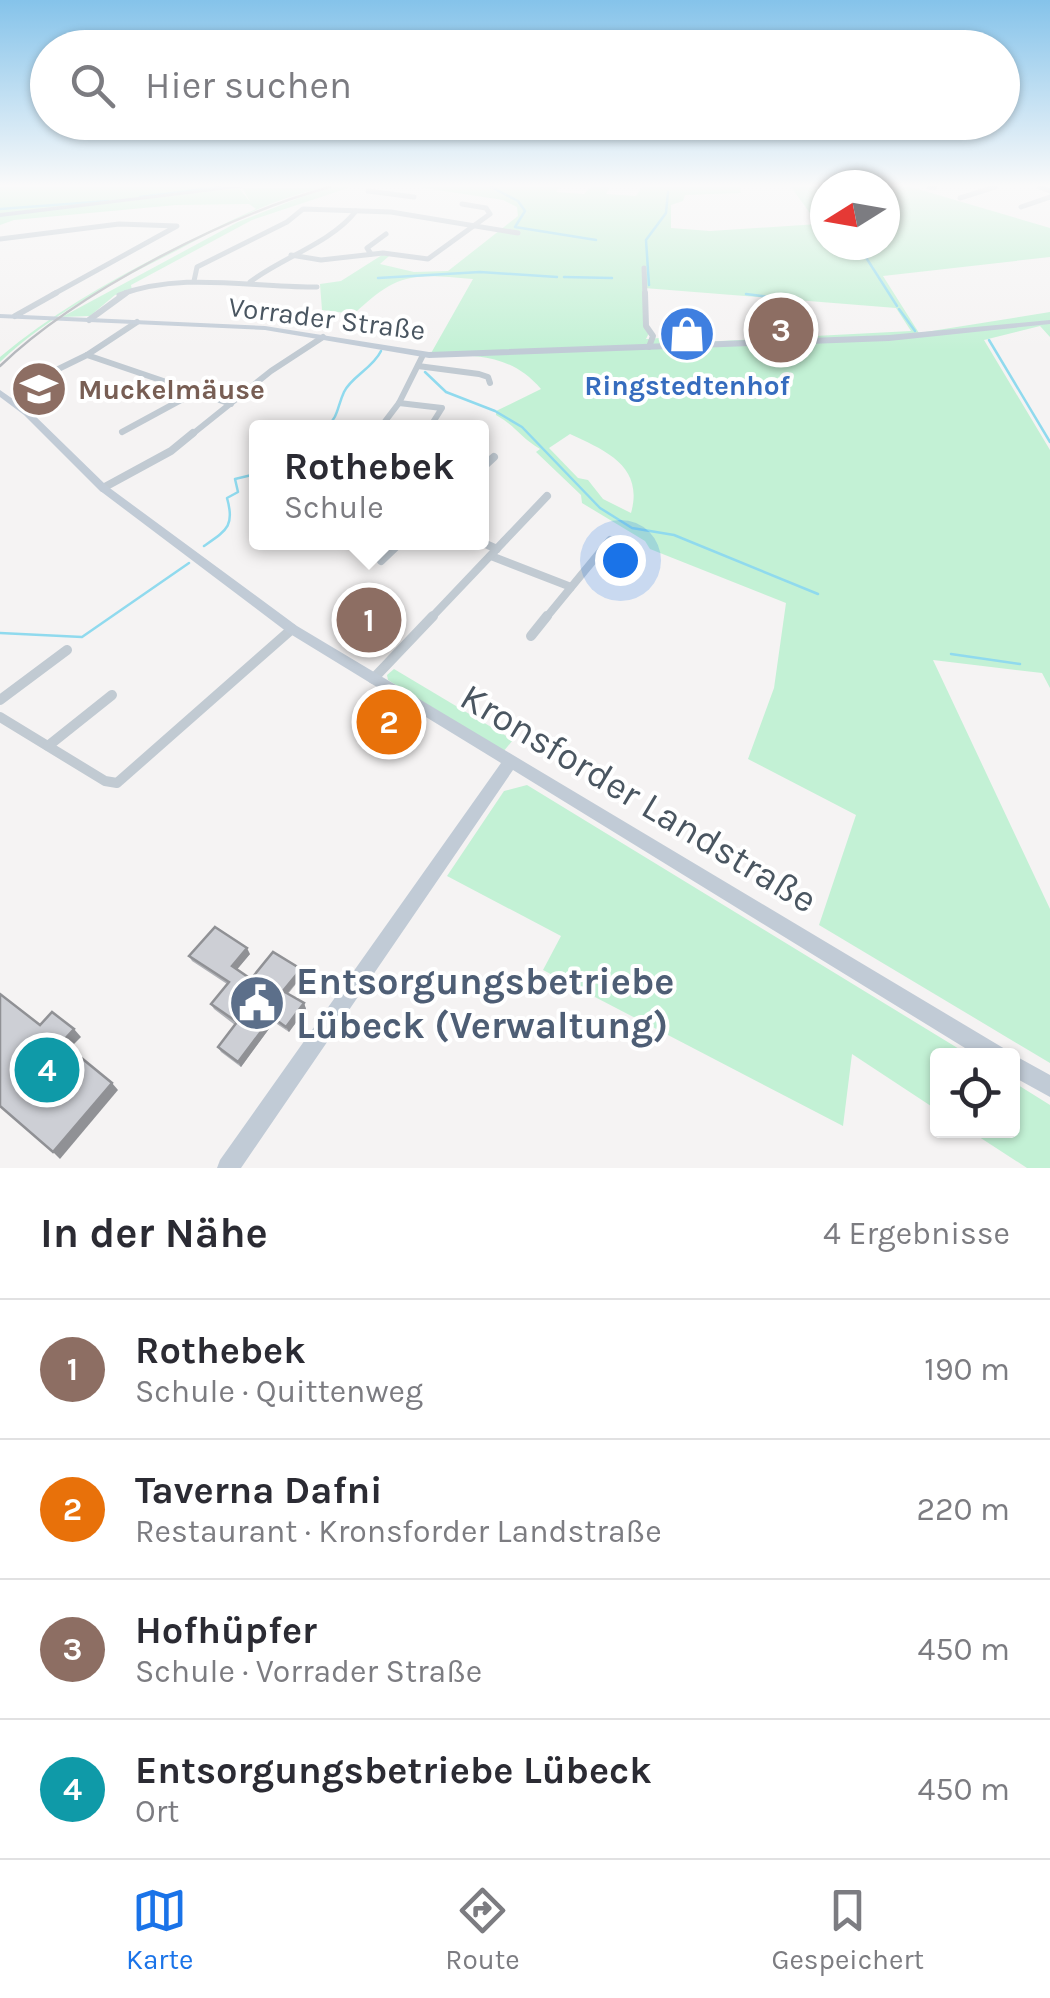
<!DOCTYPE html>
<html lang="de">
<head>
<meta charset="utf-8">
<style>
	:root { --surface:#fff; --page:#f7f7f7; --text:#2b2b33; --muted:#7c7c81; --line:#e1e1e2; --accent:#1a73e8 }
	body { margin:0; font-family:Karla,sans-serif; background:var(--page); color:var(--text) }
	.controls { position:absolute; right:30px; bottom:30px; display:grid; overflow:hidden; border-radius:10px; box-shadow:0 2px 8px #0004 }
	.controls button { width:90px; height:90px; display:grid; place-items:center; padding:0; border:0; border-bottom:2px solid var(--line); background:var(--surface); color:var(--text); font:50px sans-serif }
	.compass { position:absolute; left:810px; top:170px; width:90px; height:90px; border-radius:50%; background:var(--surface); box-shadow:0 2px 8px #0004; rotate:259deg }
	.you { position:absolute; left:620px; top:560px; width:35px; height:35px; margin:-25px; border:8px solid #fff; border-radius:50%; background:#1a73e8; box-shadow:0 0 0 15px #1a73e833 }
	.badge { display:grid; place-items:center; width:65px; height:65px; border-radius:50%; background:var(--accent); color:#fff; font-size:32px; font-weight:700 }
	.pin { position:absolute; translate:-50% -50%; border:5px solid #fff; box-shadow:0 2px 10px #0006 }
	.popup { position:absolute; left:249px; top:420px; width:240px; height:130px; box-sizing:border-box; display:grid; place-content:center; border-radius:10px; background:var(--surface); filter:drop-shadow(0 2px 8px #0005); font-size:32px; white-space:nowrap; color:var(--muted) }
	.popup b { font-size:38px; color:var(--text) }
	.popup::after { content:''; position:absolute; left:50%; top:100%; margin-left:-20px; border:20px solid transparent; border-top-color:var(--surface) }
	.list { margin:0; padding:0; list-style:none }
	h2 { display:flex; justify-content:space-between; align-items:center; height:130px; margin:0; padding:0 40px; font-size:42px }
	h2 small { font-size:32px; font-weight:400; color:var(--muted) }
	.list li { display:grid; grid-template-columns:65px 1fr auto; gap:30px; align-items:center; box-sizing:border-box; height:140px; padding:0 40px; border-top:2px solid var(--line) }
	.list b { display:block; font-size:38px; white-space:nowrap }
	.list p { margin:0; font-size:32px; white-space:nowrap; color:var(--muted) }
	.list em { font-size:32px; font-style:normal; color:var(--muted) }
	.icon { flex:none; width:55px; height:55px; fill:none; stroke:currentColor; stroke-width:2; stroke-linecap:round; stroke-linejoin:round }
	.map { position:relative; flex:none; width:1050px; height:1168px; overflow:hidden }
	.search { position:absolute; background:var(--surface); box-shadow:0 2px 8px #0004; left:30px; right:30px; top:30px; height:110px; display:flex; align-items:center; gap:25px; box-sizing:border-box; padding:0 35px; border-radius:55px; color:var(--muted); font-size:38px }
	.sheet { height:690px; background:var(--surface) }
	nav { display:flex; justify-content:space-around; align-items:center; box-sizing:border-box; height:140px; border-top:2px solid var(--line); background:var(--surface); font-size:28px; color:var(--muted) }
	nav a { display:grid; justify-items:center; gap:5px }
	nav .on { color:var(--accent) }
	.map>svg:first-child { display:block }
</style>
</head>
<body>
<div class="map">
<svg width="1050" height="1168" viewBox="0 0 1050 1168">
	<rect width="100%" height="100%" fill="#f5f3f3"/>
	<g fill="#c3f1d5" fill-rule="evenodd">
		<path d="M0,187H232L0,214Z"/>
		<path d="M351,187L252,220L131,285L132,290L115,295L90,316L62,317L238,222L324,188C271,198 223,226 176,251C113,283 52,313 0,362V357C75,294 168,250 256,209L249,204L176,205L14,220L0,225V216L239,188L251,203L242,188Z"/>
		<path d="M418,187H560L556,192L584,194L591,187H610L606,194L636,196L642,187H740L741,193L685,195L683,201L671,205V228L710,231L818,224L791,187H825V227L820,228L825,232V245H885V187H911L1050,228V257L883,276L919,333L1050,312V337L1040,326L984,340L1050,450V688L1042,673L933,660L1050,909V1063L819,925L856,815L748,759L774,688L786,603L650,549L645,541L582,503L581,495L536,452L540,449C521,438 517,427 496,415V411L541,389C510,353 474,355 430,355L473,279C413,274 399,271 354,314L322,310L320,284L341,281L382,255L389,256L380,264L414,272L448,271L518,216L517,207L503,200ZM644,288L896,308L911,331L682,343C675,331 658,340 646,339L649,333ZM570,434C607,451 644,467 631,513L603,499L588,480L578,478L549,448Z"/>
		<path d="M394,669L513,740L503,752L388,680L387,675Z"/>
		<path d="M527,785L969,1055L938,1056L937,1110L852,1054L843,1126L543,970L561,936L447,876L504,791Z"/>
		<path d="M1013,1082L1050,1105V1168H1027L970,1131L1012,1130Z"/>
	</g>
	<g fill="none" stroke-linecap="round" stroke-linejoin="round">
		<g stroke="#90daee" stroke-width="2.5">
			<path d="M491,187L518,201L525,211L515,227L596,240"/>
			<path d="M140,197L221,187"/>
			<path d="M0,209L108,201"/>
			<path d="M858,245L897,306"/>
			<path d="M564,277L612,278"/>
			<path d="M378,278L480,272L557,277"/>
			<path d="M649,285L646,240L666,213L668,192"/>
			<path d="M746,294L795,300"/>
			<path d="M899,309L915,331"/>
			<path d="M989,340L1050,442"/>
			<path d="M425,372L446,392L495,411L522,427L600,508L632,528L674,535L818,594"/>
			<path d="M326,428C339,416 337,407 344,392C351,377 373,368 381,351"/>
			<path d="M204,546C227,530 235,526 227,498L238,492L235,479L256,474"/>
			<path d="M0,633L82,637L189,563"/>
			<path d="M951,654L1020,664"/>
		</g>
		<g stroke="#c1cad2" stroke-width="5">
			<path d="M929,187H935"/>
			<path d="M1039,187L1050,191"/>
			<path d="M368,191L414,197"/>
			<path d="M960,198L995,187"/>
			<path d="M1021,207L1050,197"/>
			<path d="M0,239L119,224L177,226L52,295"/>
			<path d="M371,254L367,248L386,234"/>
			<path d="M291,255L321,260L383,253L428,259L490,214L486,208L462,204"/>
			<path d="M644,268L645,295"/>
			<path d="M194,281L197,267L287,222L303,209L391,212L518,233"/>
			<path d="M250,282C283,257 331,243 356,211"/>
			<path d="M119,295C184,271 250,288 317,287"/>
		</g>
		<g stroke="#c1cad2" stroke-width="6">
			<path d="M645,293L646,326L653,336L649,347"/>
			<path d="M15,316L56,293"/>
			<path d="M89,320L126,293"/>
			<path d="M87,355L231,404"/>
			<path d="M418,366L479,374L488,377L490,383"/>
			<path d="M42,377L87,355L137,322"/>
			<path d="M399,403L442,408L430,427"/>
			<path d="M380,428L399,403L423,355"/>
			<path d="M122,432L192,394"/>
			<path d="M190,436L271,371L323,337"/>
		</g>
		<g stroke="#c1cad2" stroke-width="8">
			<path d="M482,468L494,457"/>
			<path d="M103,488L171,451L193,433"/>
			<path d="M481,542L497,549"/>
			<path d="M491,556L571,587"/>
			<path d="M381,561L401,542"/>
			<path d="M430,619L547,496"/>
			<path d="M545,619L610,540"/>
		</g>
		<g stroke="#c1cad2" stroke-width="10">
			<path d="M531,636L547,616"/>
			<path d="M373,679L433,616"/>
			<path d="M0,700L67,650"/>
			<path d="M0,717L105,781L117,783L292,629"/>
			<path d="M48,746L112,695"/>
		</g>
		<g fill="#c1cbd6" fill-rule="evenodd">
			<path d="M0,314L265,326L429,352L889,335L1050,320V324L889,341L429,358L265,330L0,318Z"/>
			<path d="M0,390L30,411L107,486L297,626L1005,1049L1008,1055L1012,1054L1050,1075V1097L1012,1076V1056H978L513,770L241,1168H217L220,1160L501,763L287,632L99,490L24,415L0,397Z"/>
		</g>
		<path fill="#b3c2d1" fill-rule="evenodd" d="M225,187H246L0,217V213Z"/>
		<path stroke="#b5b8bd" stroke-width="2.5" d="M0,366C77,292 227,215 330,187"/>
	</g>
	<g fill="#b0b2b7">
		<path d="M391,603L392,612L367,637L346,627L345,618Z"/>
		<path d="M250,954L237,969L251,979L301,969L303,975L288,994L304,1003L306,1009L289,1032L274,1022L241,1067L221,1052L218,1047L235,1025L214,1009L211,1004L227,984L192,961L189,956Z"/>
	</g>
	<g fill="#909195">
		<path d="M391,603L392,612L367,637L366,627Z"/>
		<path d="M247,948L250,954L235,972L232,966Z"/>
		<path d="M301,969L303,975L285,996L283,991Z"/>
		<path d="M304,1003L306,1009L289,1032L286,1027Z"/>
		<path d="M272,1017L274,1022L241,1067L238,1062Z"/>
		<path d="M74,1029L81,1037L68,1050L62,1042Z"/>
		<path d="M112,1083L118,1090L60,1159L53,1152Z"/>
	</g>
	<g fill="#cdcfd5" stroke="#909195" stroke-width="2.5">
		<path d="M373,592L391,603L366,627L345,618Z"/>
		<path d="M215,927L247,948L232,966L251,979L273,952L301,969L283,991L304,1003L286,1027L272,1017L238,1062L218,1047L237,1022L211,1004L229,982L189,956Z"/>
		<path d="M0,994L40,1025L52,1012L74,1029L62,1042L112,1083L53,1152L0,1106Z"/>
	</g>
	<linearGradient id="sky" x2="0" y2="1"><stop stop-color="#85c3ea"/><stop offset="0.53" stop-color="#fafafa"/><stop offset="1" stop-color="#fafafa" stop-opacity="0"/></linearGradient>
	<rect width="1050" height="350" fill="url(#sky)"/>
	<defs>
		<g id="shop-disc" transform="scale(2.875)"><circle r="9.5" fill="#3f7fe0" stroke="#fff"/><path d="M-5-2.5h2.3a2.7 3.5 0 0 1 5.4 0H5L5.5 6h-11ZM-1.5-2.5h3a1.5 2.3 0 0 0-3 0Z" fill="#fff"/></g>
		<g id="school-disc" transform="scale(2.875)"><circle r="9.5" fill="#8d6e63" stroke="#fff"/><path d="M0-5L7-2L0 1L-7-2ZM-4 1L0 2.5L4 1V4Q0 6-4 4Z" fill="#fff"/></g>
		<g id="civic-disc" transform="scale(2.875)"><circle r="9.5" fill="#5c6f8a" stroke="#fff"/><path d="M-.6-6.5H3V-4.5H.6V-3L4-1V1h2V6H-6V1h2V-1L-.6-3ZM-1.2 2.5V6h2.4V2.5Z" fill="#fff"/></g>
	</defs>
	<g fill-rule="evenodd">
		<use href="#shop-disc" x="687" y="334"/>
		<use href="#school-disc" x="39" y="389"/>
		<use href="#civic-disc" x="257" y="1003"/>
	</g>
	<g text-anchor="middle" stroke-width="8" stroke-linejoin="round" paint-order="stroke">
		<g font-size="28" fill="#4a5661" stroke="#fff">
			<text transform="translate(327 318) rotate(7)" y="10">Vorrader Straße</text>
		</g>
		<g font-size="28" font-weight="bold" fill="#366cbe" stroke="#fff">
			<text x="687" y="395">Ringstedtenhof</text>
		</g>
		<g font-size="28" font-weight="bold" fill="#785e54" stroke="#fff" text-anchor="start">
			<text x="78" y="399">Muckelmäuse</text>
		</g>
		<g font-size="38" fill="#4a5661" stroke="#fff">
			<text transform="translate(639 798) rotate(31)" y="13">Kronsforder Landstraße</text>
		</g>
		<g font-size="38" font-weight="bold" fill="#4e5e75" stroke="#fff" text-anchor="start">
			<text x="296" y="994">Entsorgungsbetriebe<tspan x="296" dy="44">Lübeck (Verwaltung)</tspan></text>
		</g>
	</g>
</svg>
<div class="controls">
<button><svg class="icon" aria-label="locate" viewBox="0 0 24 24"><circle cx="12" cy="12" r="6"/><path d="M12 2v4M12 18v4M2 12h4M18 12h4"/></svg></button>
</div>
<svg class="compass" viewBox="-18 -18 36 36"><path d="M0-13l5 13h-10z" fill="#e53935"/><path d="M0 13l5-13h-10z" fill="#7c7c81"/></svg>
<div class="you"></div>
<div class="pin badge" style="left:369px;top:620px;background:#8d6e63">1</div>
<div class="popup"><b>Rothebek</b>Schule</div>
<div class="pin badge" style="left:389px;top:722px;background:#e8710a">2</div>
<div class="pin badge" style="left:781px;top:330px;background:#8d6e63">3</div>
<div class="pin badge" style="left:47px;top:1070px;background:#0f9aa8">4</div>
<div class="search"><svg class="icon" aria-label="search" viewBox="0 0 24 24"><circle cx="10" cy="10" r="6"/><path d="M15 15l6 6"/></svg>Hier suchen</div>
</div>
<section class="sheet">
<h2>In der Nähe<small>4 Ergebnisse</small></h2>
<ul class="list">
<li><span class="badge" style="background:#8d6e63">1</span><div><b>Rothebek</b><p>Schule · Quittenweg</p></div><em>190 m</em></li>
<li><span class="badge" style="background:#e8710a">2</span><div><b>Taverna Dafni</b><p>Restaurant · Kronsforder Landstraße</p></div><em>220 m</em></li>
<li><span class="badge" style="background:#8d6e63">3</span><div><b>Hofhüpfer</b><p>Schule · Vorrader Straße</p></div><em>450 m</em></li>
<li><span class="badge" style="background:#0f9aa8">4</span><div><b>Entsorgungsbetriebe Lübeck</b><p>Ort</p></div><em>450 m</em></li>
</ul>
</section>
<nav>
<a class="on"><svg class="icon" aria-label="map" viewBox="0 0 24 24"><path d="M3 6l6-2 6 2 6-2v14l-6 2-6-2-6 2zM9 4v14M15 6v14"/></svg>Karte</a>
<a><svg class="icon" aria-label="directions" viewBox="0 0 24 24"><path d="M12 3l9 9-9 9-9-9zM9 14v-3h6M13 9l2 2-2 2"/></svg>Route</a>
<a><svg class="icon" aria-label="saved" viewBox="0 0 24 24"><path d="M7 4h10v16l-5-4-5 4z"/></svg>Gespeichert</a>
</nav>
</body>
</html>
